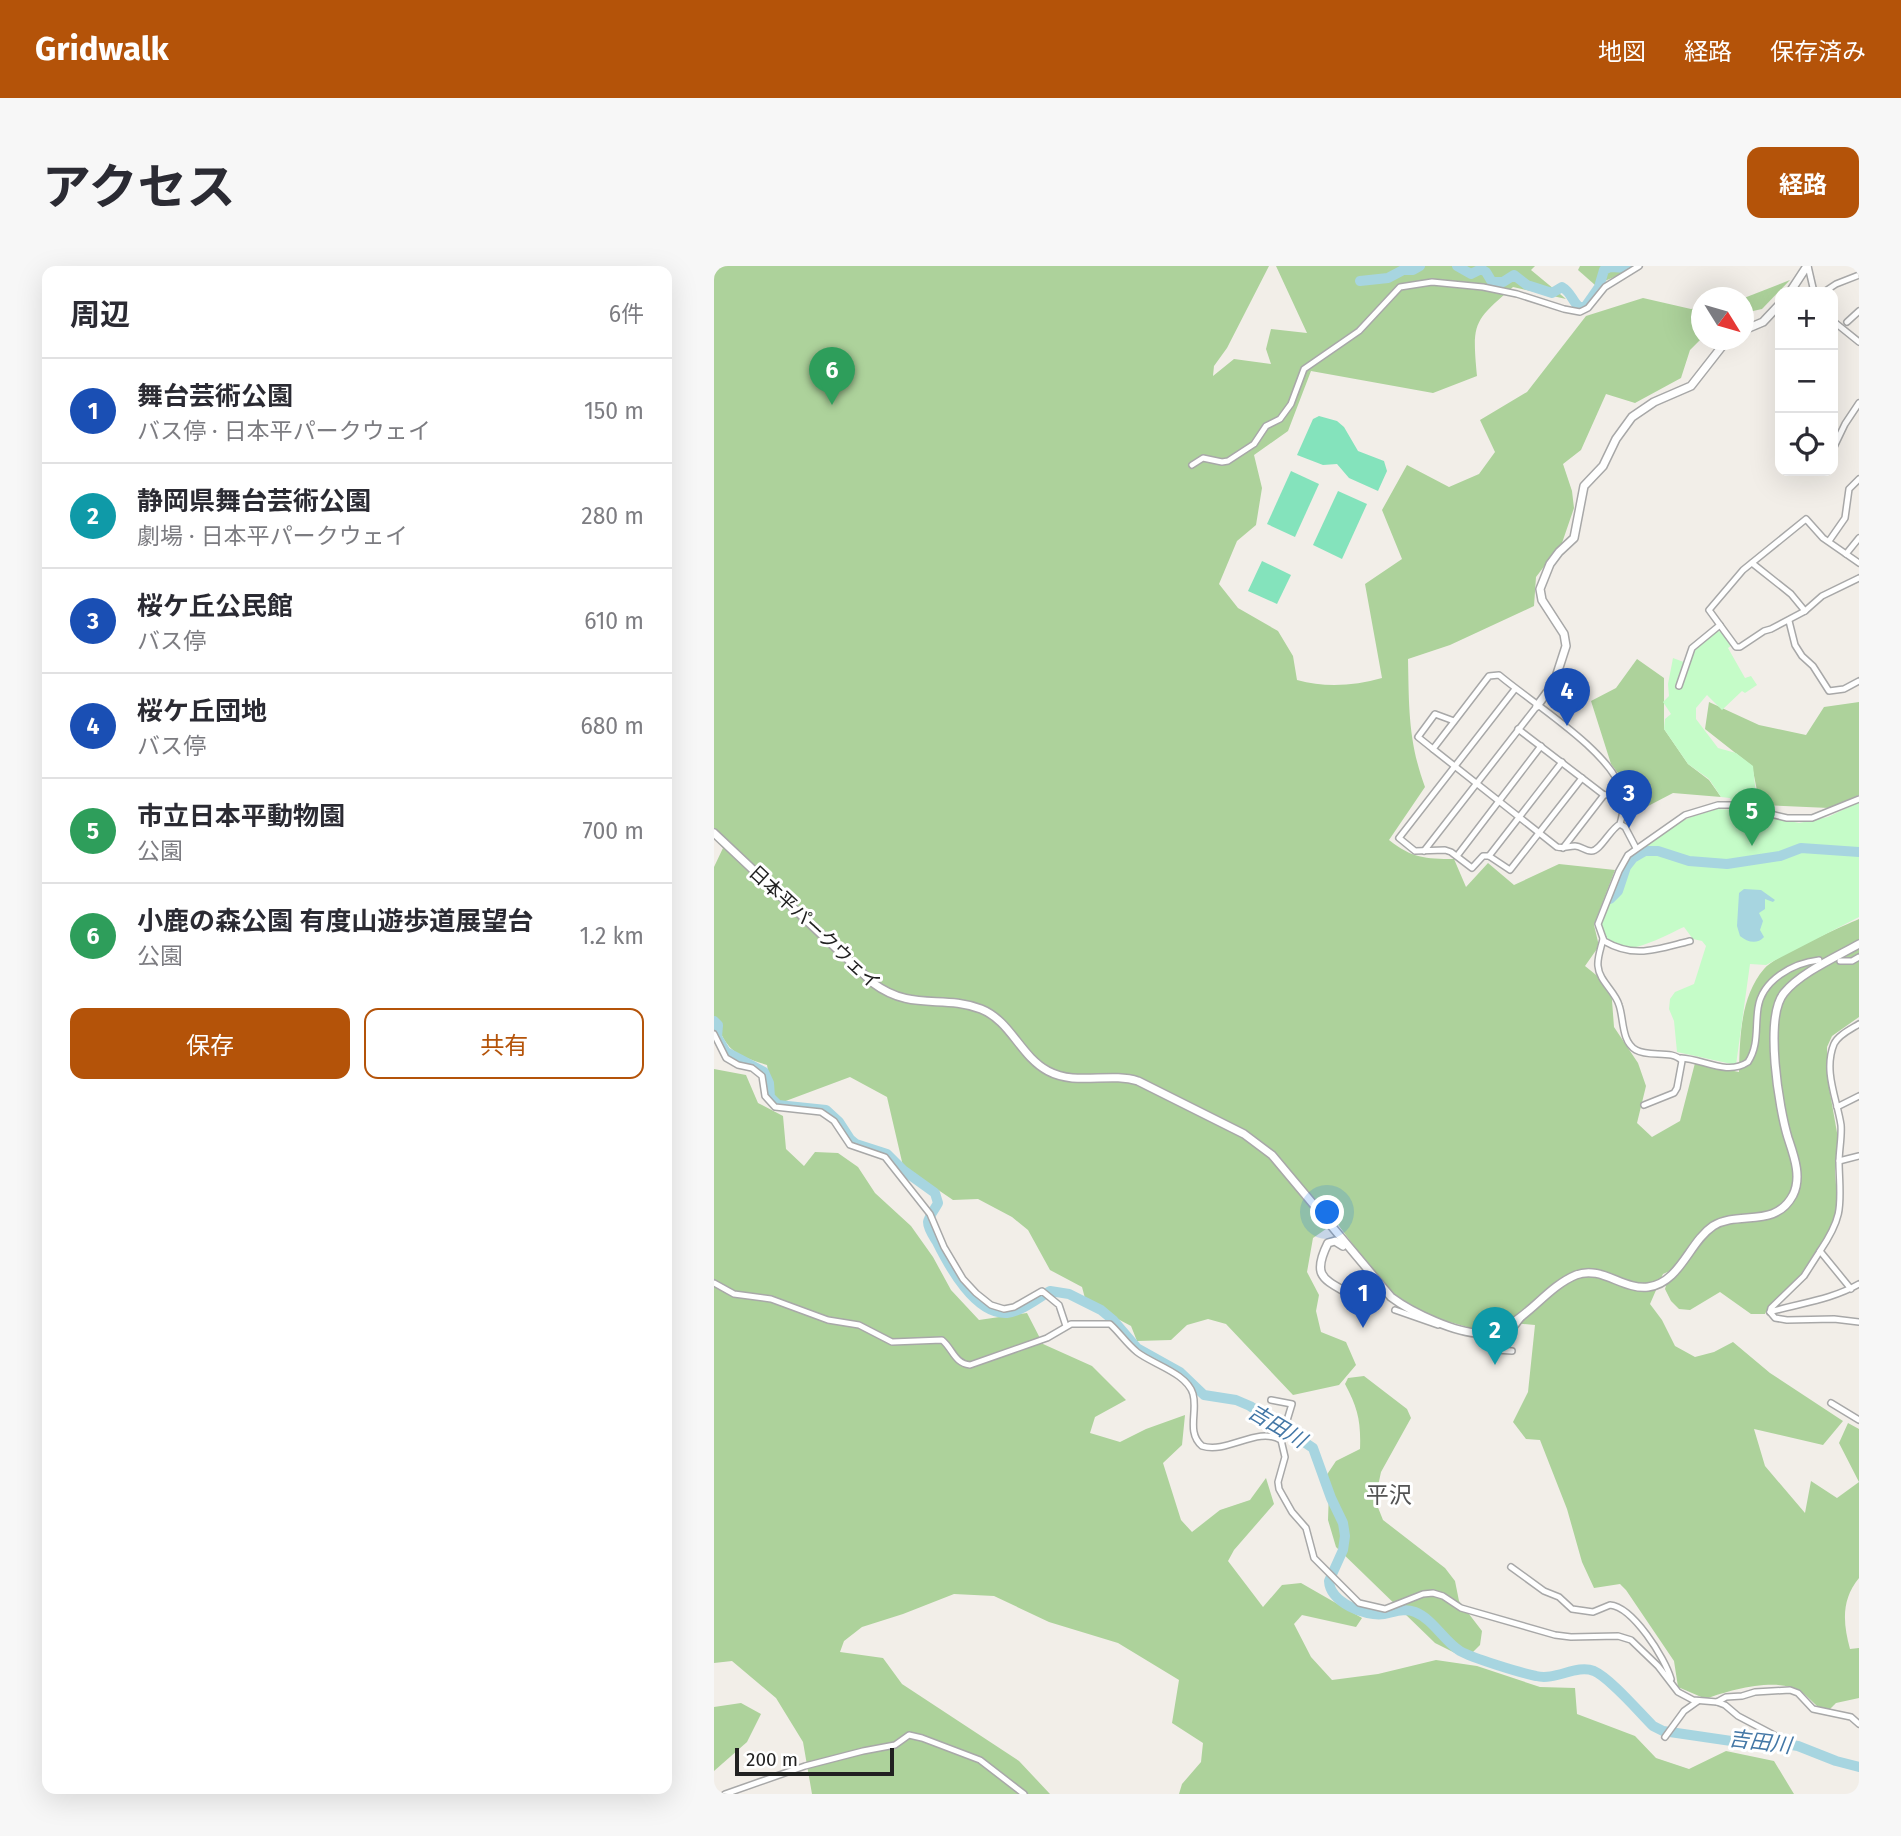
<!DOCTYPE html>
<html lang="ja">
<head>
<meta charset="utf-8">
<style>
	:root { --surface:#fff; --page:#f7f7f7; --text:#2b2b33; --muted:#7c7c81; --line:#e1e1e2; --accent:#b45309 }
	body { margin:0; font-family:"Fira Sans","Noto Sans JP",sans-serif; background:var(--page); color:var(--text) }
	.controls { position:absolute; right:21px; top:21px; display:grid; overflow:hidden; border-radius:14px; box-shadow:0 7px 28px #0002 }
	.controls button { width:63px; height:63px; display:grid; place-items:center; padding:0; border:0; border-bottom:2px solid var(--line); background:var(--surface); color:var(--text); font:35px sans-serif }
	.compass { position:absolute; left:977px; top:21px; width:63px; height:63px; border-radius:50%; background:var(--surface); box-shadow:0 7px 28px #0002; rotate:127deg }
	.scale { position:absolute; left:21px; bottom:18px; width:159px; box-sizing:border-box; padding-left:7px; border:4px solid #212121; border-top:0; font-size:19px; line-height:24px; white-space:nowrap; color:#212121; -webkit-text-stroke:5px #fff; paint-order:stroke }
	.you { position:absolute; left:614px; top:947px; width:24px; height:24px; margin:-18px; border:5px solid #fff; border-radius:50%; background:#1a73e8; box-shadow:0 0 0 10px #1a73e833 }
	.badge { display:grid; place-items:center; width:46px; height:46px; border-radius:50%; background:var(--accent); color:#fff; font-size:23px; font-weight:700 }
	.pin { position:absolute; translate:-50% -58px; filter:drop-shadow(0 2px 4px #0008) }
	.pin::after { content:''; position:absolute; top:37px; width:24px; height:21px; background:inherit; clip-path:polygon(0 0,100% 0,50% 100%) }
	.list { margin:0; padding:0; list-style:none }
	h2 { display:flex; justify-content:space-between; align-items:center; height:91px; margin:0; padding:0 28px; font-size:30px }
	h2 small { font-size:23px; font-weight:400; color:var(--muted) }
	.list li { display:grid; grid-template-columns:46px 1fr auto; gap:21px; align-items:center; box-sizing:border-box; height:105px; padding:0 28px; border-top:2px solid var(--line) }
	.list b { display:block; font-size:26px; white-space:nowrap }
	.list p { margin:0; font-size:23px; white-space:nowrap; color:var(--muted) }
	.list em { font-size:23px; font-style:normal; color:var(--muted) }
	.actions { display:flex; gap:14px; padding:21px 28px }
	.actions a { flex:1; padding:16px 0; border:2px solid var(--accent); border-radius:14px; text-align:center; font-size:24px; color:var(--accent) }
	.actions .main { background:var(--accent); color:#fff }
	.icon { flex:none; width:38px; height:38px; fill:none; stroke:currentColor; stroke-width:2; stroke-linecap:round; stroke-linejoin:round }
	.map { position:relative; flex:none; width:1145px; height:1528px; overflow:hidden; border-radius:14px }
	header { display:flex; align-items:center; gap:42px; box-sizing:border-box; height:98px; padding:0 35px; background:var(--accent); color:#fff }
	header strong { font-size:33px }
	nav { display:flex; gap:38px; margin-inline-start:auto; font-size:24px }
	.intro { display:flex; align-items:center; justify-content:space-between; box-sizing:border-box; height:168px; padding:0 42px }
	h1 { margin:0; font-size:49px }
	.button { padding:18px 32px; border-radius:14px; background:var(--accent); color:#fff; font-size:24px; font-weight:700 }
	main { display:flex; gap:42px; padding:0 42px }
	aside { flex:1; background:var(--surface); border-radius:14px; box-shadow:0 7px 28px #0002 }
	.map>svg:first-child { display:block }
</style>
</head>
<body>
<header>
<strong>Gridwalk</strong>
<nav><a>地図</a><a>経路</a><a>保存済み</a></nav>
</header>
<div class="intro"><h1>アクセス</h1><a class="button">経路</a></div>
<main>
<aside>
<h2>周辺<small>6件</small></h2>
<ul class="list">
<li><span class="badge" style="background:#1a4fb4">1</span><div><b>舞台芸術公園</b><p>バス停 · 日本平パークウェイ</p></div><em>150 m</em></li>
<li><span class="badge" style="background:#0f9aa8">2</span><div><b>静岡県舞台芸術公園</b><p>劇場 · 日本平パークウェイ</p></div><em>280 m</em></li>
<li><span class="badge" style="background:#1a4fb4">3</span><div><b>桜ケ丘公民館</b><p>バス停</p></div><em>610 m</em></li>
<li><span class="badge" style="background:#1a4fb4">4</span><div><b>桜ケ丘団地</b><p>バス停</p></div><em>680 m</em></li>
<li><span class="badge" style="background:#2e9e5b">5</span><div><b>市立日本平動物園</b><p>公園</p></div><em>700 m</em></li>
<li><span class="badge" style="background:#2e9e5b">6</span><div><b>小鹿の森公園 有度山遊歩道展望台</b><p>公園</p></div><em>1.2 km</em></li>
</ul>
<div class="actions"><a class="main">保存</a><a>共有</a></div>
</aside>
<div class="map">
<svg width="1145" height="1528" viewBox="0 0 1145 1528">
	<rect width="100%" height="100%" fill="#f2eee8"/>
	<g fill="#add29b">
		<path d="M0,0H555L513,82L500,100L499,110L520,93L557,98L552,83L557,63L593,67L562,0H821L817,4L852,33L799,21C759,56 758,56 763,110L719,127L597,105L574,165L540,189L548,222L542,259L523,275L505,318L524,342L564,365L579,390L583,414C611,422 640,420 668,412L651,318L688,293L668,244L693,199L735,221L765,208L781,186L766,154L813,126L872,50L929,32L977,43L987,41V73L976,84L967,112L921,137L892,128L867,184L849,198L858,225L860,242L848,277L822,311L820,340L736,379L694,393C695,440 694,475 711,521L675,574C698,592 711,593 740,593L752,621L774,597L800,619L845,598L901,604L880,659L885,680L871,700L897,721L900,761L924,797L932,820L923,857L938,871L966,855L981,797L1025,806C1026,772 1026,731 1050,703C1061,689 1125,662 1145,653V751L1118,770L1113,781V810L1125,878L1121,905L1123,933L1120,958L1077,1023L1055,1040L1051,1048H1037L1006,1026L976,1044L965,1043L957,1035L951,1023L954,1013L967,1000L949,1008L936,1038L948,1054L961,1080L981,1091L1000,1086L1019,1076L1056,1107L1129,1155L1109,1179L1040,1163L1051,1200L1091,1247L1097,1215L1123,1232L1145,1216L1125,1177L1134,1157L1145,1163V1312C1127,1334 1129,1357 1136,1383L1145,1382V1432L1122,1437L1116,1443L1108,1444C1100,1438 1094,1430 1086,1425C1064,1411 1015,1424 992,1433L964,1421L960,1395L912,1324L906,1318L880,1322L868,1296L853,1243L826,1174L812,1173L799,1156L814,1126L821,1059L786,1056L764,1064L718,1051L674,1025L622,956L599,972L593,1006L605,1029L602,1045L607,1066L632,1076L642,1099L625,1119L579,1129L512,1058L494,1053L473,1059L457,1074L423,1075L417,1060L372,1036L368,1021L336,1004L314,964L298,951L264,933L239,934L189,900L173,831L136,811L69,836L59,833L53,799C19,788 14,786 0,752V601L9,582L0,573Z"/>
		<path d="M866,0H918L910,7L881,19L864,4Z"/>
		<path d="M1076,14L1048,43L1030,47V32Z"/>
		<path d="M923,393L950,412V463L974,498L995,514L1007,531L959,527L913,551L911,525L907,511L897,498L877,435L902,422Z"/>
		<path d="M995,436L1045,459L1092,469L1110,441L1145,436V529L1115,542L1046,539L1038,500L991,463Z"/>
		<path d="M0,803L32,809L44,837L69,850L72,883L90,900L101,886L124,887L144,901L161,927L197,960L219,991L237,1024L265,1054L313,1047L329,1078L378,1100L412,1134L381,1151L376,1167L406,1176L432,1163L471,1149L468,1179L449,1197L467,1254L478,1266L506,1244L536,1234L552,1212L560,1238L520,1284L514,1295L549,1341L568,1319L587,1317L648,1352L642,1361L588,1349L580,1358L597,1391L618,1414L664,1408L722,1394L763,1400L826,1421L861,1422L863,1448L921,1470L942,1492L975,1503L1012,1485L1060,1495L1080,1528H465L468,1518L487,1496L489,1477L458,1457L465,1414L404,1377L335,1356L280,1330L240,1328L189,1348L148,1361L130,1375L126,1386L169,1392L188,1418L305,1495L336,1528H98L89,1476L62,1432L18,1395L0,1397Z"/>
		<path d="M650,1110L693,1143L697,1152L667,1206L661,1234L669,1254L731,1302L741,1315L745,1335L768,1365L766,1379L758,1387L743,1388L721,1377L622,1281L614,1254L615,1225L612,1210L622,1195L646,1183C647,1156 644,1142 631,1118L634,1112Z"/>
		<path d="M27,1437L47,1448L33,1476L0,1505V1441Z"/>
	</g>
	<path fill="#c5fcc8" d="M1003,365L1008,366L1018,379L1014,382L1031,412L1037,410L1043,419L1031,427L1028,425L1008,444L993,429L982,442V453L1004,482L1022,487L1039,500L1042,529L1030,536L1033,546L1085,557L1114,551L1145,536V651L1052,699L1036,698L1022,799L963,786L960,755L955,743L956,733L961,726L980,718L992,680L988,675L979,673L970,661C945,672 892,705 887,657L914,593L958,560L977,551L1003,543L1022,544L1016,532L1007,531L995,513L974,498L950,463L951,453L957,448L949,436L955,430L954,418L959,392L975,398L983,380Z"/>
	<g fill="#84e3bc">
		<path d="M605,150L623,155L630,161L644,185L670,195L673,205L664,225L635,212L623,198L609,199L583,189L599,153Z"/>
		<path d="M577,205L605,218L581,271L553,258Z"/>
		<path d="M624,225L653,238L628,293L599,279Z"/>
		<path d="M548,295L577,309L563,338L534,325Z"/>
	</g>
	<path fill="#a7d5e0" d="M1030,623L1047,624L1061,634L1059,636L1051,633V643L1045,647L1049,655L1046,664L1050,671C1043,679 1033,676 1026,670L1023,660L1025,627Z"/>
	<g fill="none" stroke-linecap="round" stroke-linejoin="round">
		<g stroke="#a7d5e0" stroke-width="10">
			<path d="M743,0L757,8L767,3L772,6L778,16H789L800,9L813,19L838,27L848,21C857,26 858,35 865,41H871L885,21L890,4L896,1L914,2L916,0"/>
			<path d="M646,15L674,12L689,4H699L706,0"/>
			<path d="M896,633L904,625L912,601L919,592L931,585H944L975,595L1013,598L1066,590L1087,582L1145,586"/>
			<path d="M0,755L4,759L3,771L12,786L50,806L55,817L56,831L64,839L112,844L125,856L136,873L142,878L173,888L189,904L221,927L224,937C221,943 215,950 214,956C214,963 220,971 223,976C235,1000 261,1049 293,1047C308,1045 324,1032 336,1025L355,1028L387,1044L399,1054L423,1082L466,1106L490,1129L522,1134L536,1140L599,1182L617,1232L629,1257L631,1270L629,1284L615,1315C616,1336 651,1351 670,1348C681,1346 690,1342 701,1346C719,1353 730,1375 746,1385C758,1392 807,1407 822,1410C842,1415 862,1398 880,1405C896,1412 925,1446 939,1460L949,1465L1031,1477H1064L1084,1480L1122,1495L1145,1501"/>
		</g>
		<path stroke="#c8c5c0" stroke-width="5" stroke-dasharray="5 2.5" stroke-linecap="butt" d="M1017,539L1036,543"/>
		<g stroke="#a8a8a8" stroke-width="8">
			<g id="minor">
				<path d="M1094,0L1100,26"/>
				<path d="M1110,26L1122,18L1145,9"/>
				<path d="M1119,55L1145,76"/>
				<path d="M1133,56L1145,45"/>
				<path d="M1119,183L1131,158L1145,137"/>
				<path d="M478,199L489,192L508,196L514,195L540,178L552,160L566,153L577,138L590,103L645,65L686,21L718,16L769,21L803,28L850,43L866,46L874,42L891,21L925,0"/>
				<path d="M1115,275L1131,252L1135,223L1145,213"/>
				<path d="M1132,288L1145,272"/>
				<path d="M1038,297L1077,328L1091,345"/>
				<path d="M1145,297L1109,272L1092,253L1029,304L995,344L1022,381H1026L1050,365L1057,363L1091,345L1108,330L1145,312"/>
				<path d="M1075,355L1081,379L1088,390L1099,400L1115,425L1130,423L1145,415"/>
				<path d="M965,420L978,382L1006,359"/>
				<path d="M801,423L685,572L701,585L731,584L737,586L758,602L769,590H775L796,604L868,512"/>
				<path d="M804,463L890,529L909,527"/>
				<path d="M719,483L704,471L721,448L740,455"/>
				<path d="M1036,543L1073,552H1098L1145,533"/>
				<path d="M906,558C896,563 886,586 877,585C871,585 867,580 861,580C854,580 850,583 843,581L719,483L775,410L785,409C818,437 898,486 908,526C911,538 909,547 906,558L911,561L922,582"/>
				<path d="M849,582L890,529"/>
				<path d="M710,585L823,440"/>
				<path d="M743,590L827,480"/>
				<path d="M775,590L848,496"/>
				<path d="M889,673C887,682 883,692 884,700C885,715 901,725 905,739C910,753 907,775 922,784C936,792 958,783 968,795L963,822L960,827L930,839"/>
				<path d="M976,675C943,683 921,693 890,675L884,658L905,605L914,589L971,549L1004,539H1017"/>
				<path d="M1126,695H1138L1145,691"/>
				<path d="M0,768L12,792L24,799L38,802L48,810L51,830L61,841L107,846L120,855L136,879L171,891L216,948L230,981L249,1013L262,1027L277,1039L290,1043L300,1041L328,1025L345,1039L352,1060"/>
				<path d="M967,792C989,793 1013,810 1034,796C1045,779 1041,762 1044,742C1048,714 1079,697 1105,694"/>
				<path d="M1123,841L1145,830"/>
				<path d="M1125,895L1145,890"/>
				<path d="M1106,985C1131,948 1126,938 1125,897C1125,884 1128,871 1127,859C1123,833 1109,805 1120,778C1124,769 1137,763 1145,758"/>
				<path d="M0,1017L20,1028L57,1033L114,1054L145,1059L178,1076L228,1074C239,1083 240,1097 256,1099L333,1072L357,1058H396C406,1067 412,1077 423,1086C438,1098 473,1107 479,1128C484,1146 472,1166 488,1180C514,1188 543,1160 567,1174L571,1191L564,1216L565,1223L578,1246L592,1262L600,1292L645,1337L671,1343L709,1328L719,1327L729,1330L747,1342L841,1369L857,1371L904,1370L917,1374L944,1400L964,1426L979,1434L1003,1436L1012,1431L1028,1430L1041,1426L1076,1424L1084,1427L1099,1443L1137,1451L1145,1458"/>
				<path d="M1137,1023L1106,985L1090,1010L1057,1042L1056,1046C1086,1037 1117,1034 1145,1018"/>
				<path d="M681,1044L724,1059"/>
				<path d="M1056,1046L1061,1052L1073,1054L1120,1053L1145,1056"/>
				<path d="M798,1085L781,1084L776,1075L798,1064L807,1052"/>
				<path d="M557,1134L578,1138L567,1174"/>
				<path d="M1117,1137L1145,1154"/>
				<path d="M797,1301L830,1325L845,1331L858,1343L879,1346L896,1339C919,1341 951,1392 957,1413"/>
				<path d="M1003,1436L1011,1439L1024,1450L1060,1469L1066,1475V1482"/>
				<path d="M951,1471L970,1445L984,1435"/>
				<path d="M11,1528L91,1500L149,1485L181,1479L195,1469L208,1472L266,1494L310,1528"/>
			</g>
		</g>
		<g stroke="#a8a8a8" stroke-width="10">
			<g id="tertiary">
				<path d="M1076,26L1093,0"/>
				<path d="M1030,64L1049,56L1066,38"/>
				<path d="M823,440L840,417L852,380L850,368L828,334L826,323L836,298L845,286L860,272L870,220L889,200L902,173L918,151L940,136L977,120L1013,74"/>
				<path d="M0,567L159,717C198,746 228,728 267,743C297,755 306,790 334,805C362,820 395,806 424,815L530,868L558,889L677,1031C697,1046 744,1069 770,1067C809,1063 828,1023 862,1009C887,999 909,1024 934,1021C966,1017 975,976 999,960C1025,944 1061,963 1079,929C1088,911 1080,890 1074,872C1065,843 1050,751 1070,727C1086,707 1122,691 1145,678"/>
				<path d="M629,980L621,975L614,977C597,1011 610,1013 637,1029"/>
			</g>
		</g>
		<use href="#minor" stroke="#fff" stroke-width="5"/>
		<use href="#tertiary" stroke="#fff" stroke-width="7"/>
	</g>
	<g text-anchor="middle" stroke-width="6" stroke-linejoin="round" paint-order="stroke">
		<g font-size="19" fill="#212121" stroke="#fff">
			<text transform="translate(101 661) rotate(43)" y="7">日本平パークウェイ</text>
		</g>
		<g font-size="21" font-style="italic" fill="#4377a6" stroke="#fff">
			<text transform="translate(563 1160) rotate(31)" y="7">吉田川</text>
			<text transform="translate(1046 1476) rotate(7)" y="7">吉田川</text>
		</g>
		<g font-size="23" fill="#545454" stroke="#fff">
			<text x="675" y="1237">平沢</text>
		</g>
	</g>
</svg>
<div class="controls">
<button>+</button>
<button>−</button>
<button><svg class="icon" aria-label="locate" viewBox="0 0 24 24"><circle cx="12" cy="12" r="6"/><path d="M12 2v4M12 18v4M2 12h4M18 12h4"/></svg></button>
</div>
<svg class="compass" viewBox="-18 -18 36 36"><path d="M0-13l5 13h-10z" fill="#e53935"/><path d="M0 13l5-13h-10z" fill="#7c7c81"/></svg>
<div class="scale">200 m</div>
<div class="you"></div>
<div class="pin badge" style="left:649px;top:1062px;background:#1a4fb4">1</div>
<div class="pin badge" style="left:781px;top:1099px;background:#0f9aa8">2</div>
<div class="pin badge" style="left:915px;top:562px;background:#1a4fb4">3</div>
<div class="pin badge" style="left:853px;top:460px;background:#1a4fb4">4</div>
<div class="pin badge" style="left:1038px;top:580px;background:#2e9e5b">5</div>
<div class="pin badge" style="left:118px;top:139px;background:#2e9e5b">6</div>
</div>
</main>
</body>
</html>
